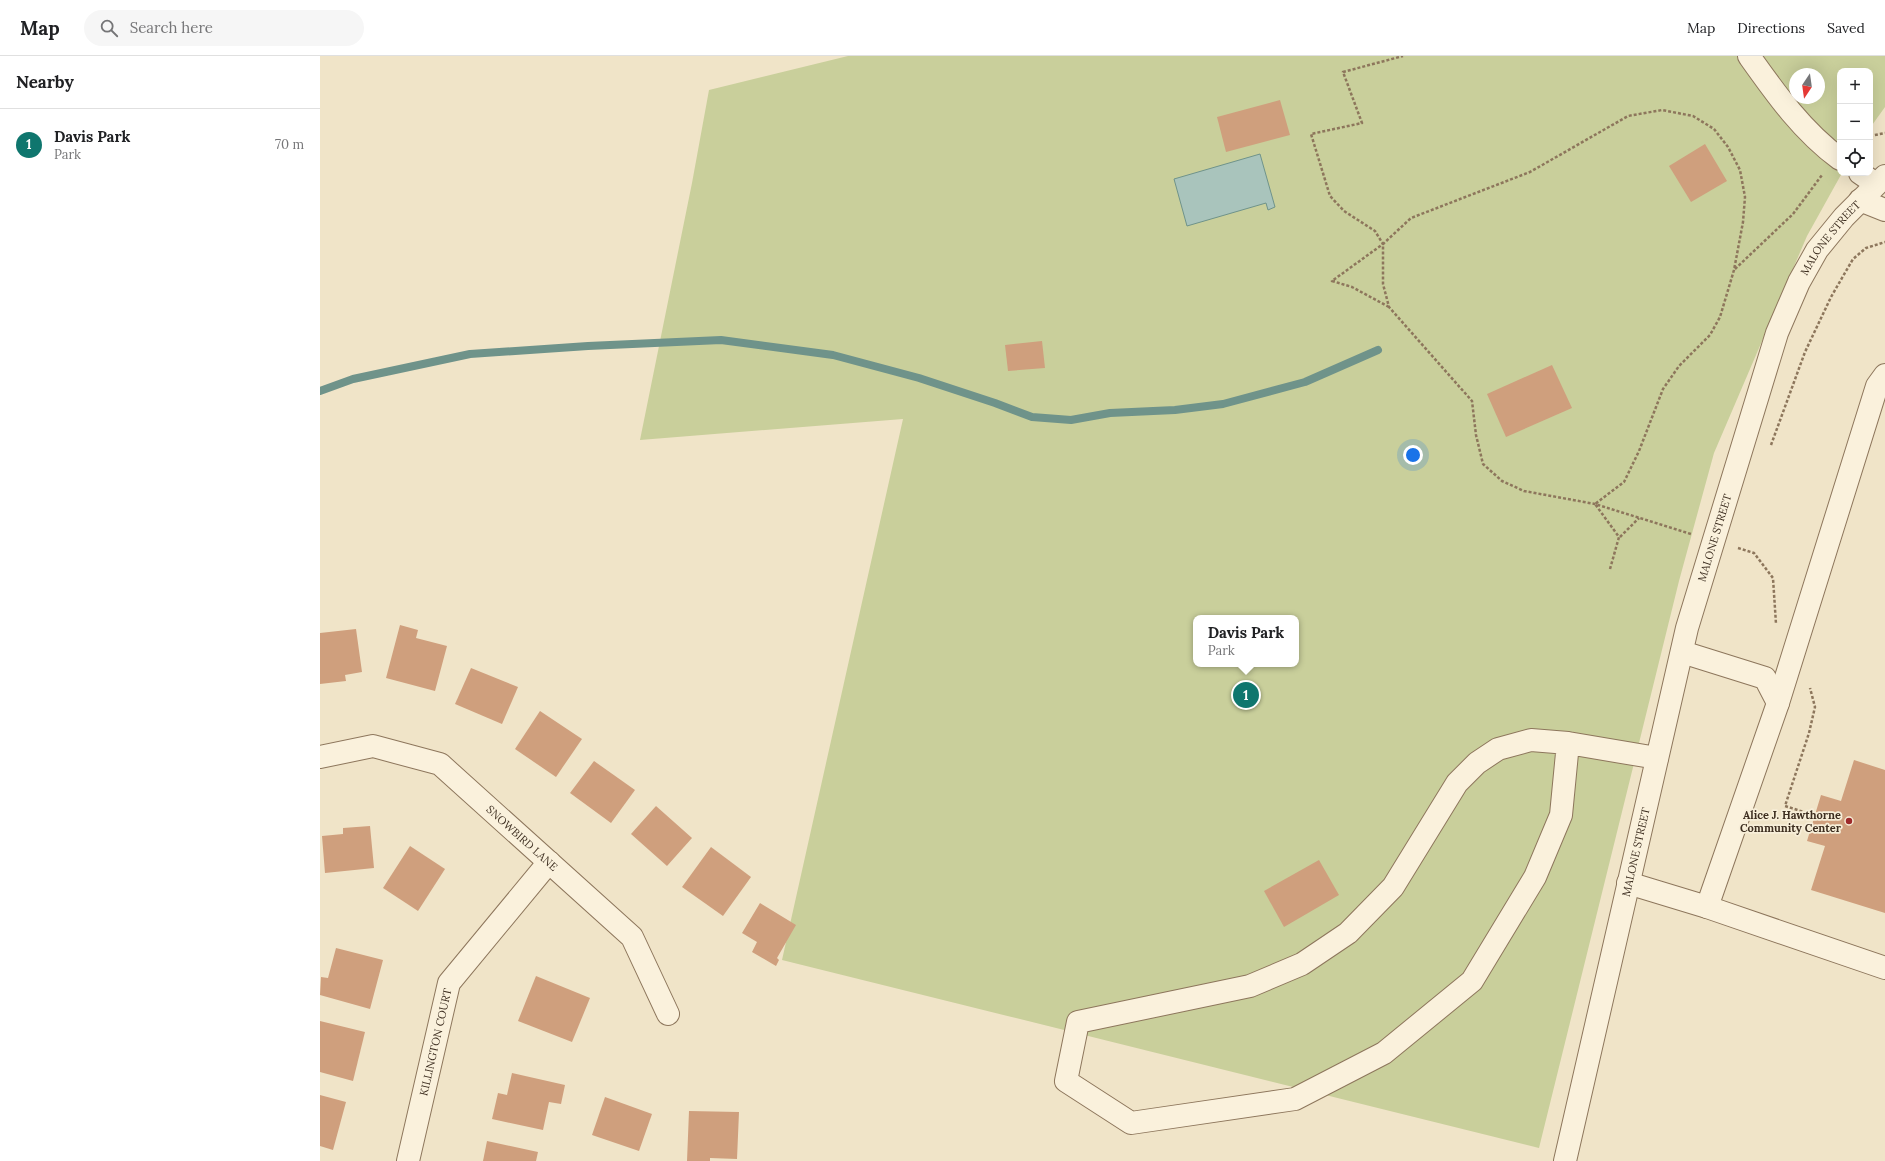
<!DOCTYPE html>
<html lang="en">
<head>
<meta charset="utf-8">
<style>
	:root { --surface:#fff; --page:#f6f6f6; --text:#202124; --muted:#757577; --line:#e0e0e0; --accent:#0f766e }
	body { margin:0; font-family:Lora,serif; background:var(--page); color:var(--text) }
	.controls { position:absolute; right:12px; top:12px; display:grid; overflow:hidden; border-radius:8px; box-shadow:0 4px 16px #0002 }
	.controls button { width:36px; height:36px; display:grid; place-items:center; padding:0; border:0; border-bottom:1px solid var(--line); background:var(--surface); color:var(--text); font:20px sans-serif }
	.compass { position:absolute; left:1469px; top:12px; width:36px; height:36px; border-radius:50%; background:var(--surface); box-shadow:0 4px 16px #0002; rotate:193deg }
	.you { position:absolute; left:1093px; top:399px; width:14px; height:14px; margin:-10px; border:3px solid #fff; border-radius:50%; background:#1a73e8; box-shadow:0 0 0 6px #1a73e833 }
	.badge { display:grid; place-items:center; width:26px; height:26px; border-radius:50%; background:var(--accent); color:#fff; font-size:13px; font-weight:700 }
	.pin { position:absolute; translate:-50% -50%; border:2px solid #fff; box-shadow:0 1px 4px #0006 }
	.popup { position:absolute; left:873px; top:559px; width:106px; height:52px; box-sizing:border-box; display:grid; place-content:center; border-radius:8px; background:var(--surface); filter:drop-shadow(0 1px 3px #0005); font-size:13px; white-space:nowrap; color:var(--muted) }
	.popup b { font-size:15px; color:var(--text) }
	.popup::after { content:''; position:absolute; left:50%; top:100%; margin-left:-8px; border:8px solid transparent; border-top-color:var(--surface) }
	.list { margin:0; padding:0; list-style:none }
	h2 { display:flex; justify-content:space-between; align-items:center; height:52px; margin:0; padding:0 16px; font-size:17px }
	h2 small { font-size:13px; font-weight:400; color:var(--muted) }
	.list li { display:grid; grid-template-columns:26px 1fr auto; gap:12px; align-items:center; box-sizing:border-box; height:72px; padding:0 16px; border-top:1px solid var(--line) }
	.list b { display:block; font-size:15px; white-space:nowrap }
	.list p { margin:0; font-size:13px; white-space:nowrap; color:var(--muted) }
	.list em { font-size:13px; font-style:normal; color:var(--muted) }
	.icon { flex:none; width:22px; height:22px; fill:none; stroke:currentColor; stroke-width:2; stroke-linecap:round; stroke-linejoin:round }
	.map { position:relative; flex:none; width:1565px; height:1105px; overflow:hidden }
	header { display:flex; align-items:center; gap:24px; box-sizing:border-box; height:56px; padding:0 20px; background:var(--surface); border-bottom:1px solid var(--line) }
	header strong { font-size:19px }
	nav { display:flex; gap:22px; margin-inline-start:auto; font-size:14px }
	.search { width:280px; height:36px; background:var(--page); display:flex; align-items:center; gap:10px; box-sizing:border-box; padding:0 14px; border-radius:22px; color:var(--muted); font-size:15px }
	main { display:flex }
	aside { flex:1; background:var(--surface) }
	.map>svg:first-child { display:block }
</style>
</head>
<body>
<header>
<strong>Map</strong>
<div class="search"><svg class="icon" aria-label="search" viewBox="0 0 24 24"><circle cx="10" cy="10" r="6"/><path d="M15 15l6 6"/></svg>Search here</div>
<nav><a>Map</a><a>Directions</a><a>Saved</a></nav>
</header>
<main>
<aside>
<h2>Nearby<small></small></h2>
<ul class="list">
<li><span class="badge">1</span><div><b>Davis Park</b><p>Park</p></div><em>70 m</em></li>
</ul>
</aside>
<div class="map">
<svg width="1565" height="1105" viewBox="0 0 1565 1105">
	<rect width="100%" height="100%" fill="#f0e4c8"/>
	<path fill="#c9cf9b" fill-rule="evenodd" d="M528,0H1565V51L1550,72V15H1520V117H1522L1487,180L1394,397L1359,525L1219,1092L462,904L583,363L320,384L372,127L389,34ZM1475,18H1499V42H1475ZM876,562H976V608H876Z"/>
	<path fill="#a9c4bc" stroke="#6f938a" d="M940,98L955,151L948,154L946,147L867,170L854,123Z"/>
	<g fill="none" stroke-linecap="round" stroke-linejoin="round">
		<path stroke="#6f938a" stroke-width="8" d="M0,335L33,323L150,298L268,290L401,284L513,299L599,322L675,347L712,361L751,364L790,357L855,354L903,348L985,326L1058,294"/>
	</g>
	<g fill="#cf9f7d">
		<path d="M960,44L970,79L906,96L897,61Z"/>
		<path d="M1385,88L1407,125L1371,146L1349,110Z"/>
		<path d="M722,285L725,312L688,315L685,289Z"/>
		<path d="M1232,309L1252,352L1186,381L1167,338Z"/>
		<path d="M80,569L98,574L96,582L127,590L115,635L66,622Z"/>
		<path d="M36,573L42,616L25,619L26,625L0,628V577Z"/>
		<path d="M151,612L198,631L182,668L135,648Z"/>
		<path d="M220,655L262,683L236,721L195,693Z"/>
		<path d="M1534,704L1565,714V857L1491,834L1505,790L1487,785L1501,739L1521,745Z"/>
		<path d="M274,705L315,734L291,767L250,737Z"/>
		<path d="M336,750L372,782L347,810L311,778Z"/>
		<path d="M50,770L54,812L5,817L2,780L23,778V772Z"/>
		<path d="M90,790L125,813L98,855L63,832Z"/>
		<path d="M391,791L431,821L403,860L362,831Z"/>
		<path d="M999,804L1019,839L964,871L944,835Z"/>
		<path d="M440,847L476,869L457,902L459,904L456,910L432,896L437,886L422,877Z"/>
		<path d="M16,892L63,904L50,953L0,939L1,921L8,922Z"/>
		<path d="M216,920L270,942L252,986L198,965Z"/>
		<path d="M0,965L45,976L33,1025L0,1016Z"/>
		<path d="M192,1017L245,1029L241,1048L229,1046L223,1074L172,1063L178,1037L187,1039Z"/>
		<path d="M0,1039L26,1046L13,1094L0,1090Z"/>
		<path d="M285,1041L332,1058L319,1095L272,1079Z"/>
		<path d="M369,1055L419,1056L417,1103L390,1102V1105H367Z"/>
		<path d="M167,1085L218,1096L216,1105H163Z"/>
	</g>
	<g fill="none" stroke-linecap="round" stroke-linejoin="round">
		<g stroke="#8d765c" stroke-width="24">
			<g id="minor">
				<path d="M1429,0C1456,38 1482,75 1520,103"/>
				<path d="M1540,117L1556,128"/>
				<path d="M1540,144L1565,154"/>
				<path d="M1458,647L1557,330L1565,319"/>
				<path d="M1248,687L1241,759L1215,821L1152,925L1064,997L975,1043L811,1067L746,1025L758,966L930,930L982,908L1028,877L1073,831L1137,727L1157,707L1178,693L1211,684L1248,687L1337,702"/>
				<path id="s1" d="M0,701L53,690L120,708L312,881L348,958"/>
				<path d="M1308,827L1387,851L1458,647L1445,622L1362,596"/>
				<path d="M1387,851L1565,912"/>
				<path id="s2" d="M88,1105L129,927L229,806"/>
				<path id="s3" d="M1245,1105L1367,572L1457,277L1479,226L1497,194L1524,161L1565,120"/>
			</g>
		</g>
		<g stroke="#8d765c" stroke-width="2.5" stroke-dasharray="3 2" stroke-linecap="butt">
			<path d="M1550,80L1565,77"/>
			<path d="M1415,213L1473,158L1502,119"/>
			<path d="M1069,251L1032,231L1012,225L1063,188L1055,175L1024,155L1010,140L991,78L1042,67L1023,16L1083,0"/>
			<path d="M1451,389L1485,296L1511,241L1533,203L1546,192L1565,186"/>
			<path d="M1300,481L1319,462"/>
			<path d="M1418,492L1434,497L1453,522L1456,568"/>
			<path d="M1290,513L1299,481L1275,448L1304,426L1319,395L1343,333L1359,310L1390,279L1400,261L1414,214L1423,166L1425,141L1420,114L1408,91L1394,73L1373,60L1342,54L1308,60L1210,116L1091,162L1063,188V228L1069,251L1152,345L1156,379L1163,408L1182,425L1204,435L1275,448L1371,478"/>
			<path d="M1487,757L1465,750L1489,677L1495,651L1490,632"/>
		</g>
		<use href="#minor" stroke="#faf1dc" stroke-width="22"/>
	</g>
	<circle fill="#9e2a2b" stroke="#f7eed8" stroke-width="1.5" cx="1529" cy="765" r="4"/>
	<g text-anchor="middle" stroke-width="3.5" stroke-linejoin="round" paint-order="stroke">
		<g font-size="11" fill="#3d2e20" stroke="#f7eed8">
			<text dy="4" stroke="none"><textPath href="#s3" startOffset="965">MALONE STREET</textPath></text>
			<text dy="4" stroke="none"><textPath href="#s3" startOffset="641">MALONE STREET</textPath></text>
			<text dy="4" stroke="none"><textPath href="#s1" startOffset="234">SNOWBIRD LANE</textPath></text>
			<text dy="4" stroke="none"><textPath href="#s3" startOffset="317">MALONE STREET</textPath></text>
			<text dy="4" stroke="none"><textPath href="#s2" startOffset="122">KILLINGTON COURT</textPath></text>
		</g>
		<g font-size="11" font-weight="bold" fill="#3d2e20" stroke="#f7eed8" text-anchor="end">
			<text x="1521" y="763">Alice J. Hawthorne<tspan x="1521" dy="13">Community Center</tspan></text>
		</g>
	</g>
</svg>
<div class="controls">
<button>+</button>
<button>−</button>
<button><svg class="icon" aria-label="locate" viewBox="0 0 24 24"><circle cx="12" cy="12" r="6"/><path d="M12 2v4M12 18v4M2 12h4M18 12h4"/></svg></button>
</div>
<svg class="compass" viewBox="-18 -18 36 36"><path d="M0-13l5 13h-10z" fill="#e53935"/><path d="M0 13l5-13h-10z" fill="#757577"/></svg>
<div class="you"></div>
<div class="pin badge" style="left:926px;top:639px">1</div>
<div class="popup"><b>Davis Park</b>Park</div>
</div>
</main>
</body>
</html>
